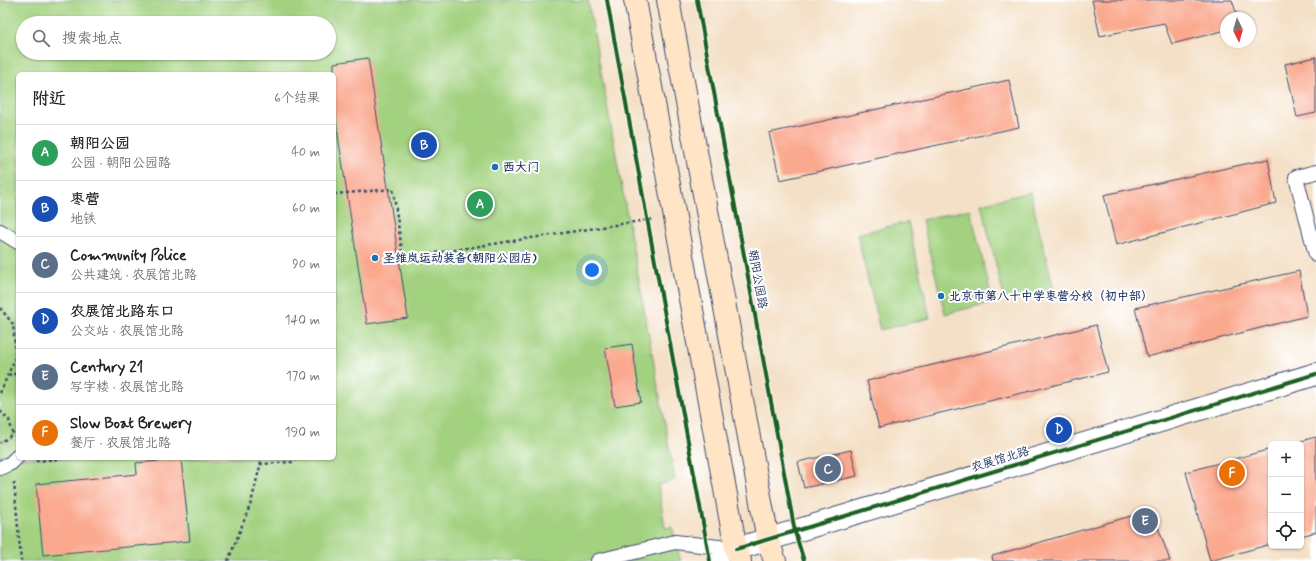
<!DOCTYPE html>
<html lang="zh">
<head>
<meta charset="utf-8">
<style>
	:root { --surface:#fff; --page:#f2f2f2; --text:#202124; --muted:#757577; --line:#e0e0e0; --accent:#1f6fb2 }
	body { margin:0; font-family:Mynerve,"LXGW WenKai TC",sans-serif; background:var(--page); color:var(--text) }
	.controls { position:absolute; right:12px; bottom:12px; display:grid; overflow:hidden; border-radius:6px; box-shadow:0 1px 3px #0004 }
	.controls button { width:36px; height:36px; display:grid; place-items:center; padding:0; border:0; border-bottom:1px solid var(--line); background:var(--surface); color:var(--text); font:20px sans-serif }
	.compass { position:absolute; left:1220px; top:12px; width:36px; height:36px; border-radius:50%; background:var(--surface); box-shadow:0 1px 3px #0004; rotate:175deg }
	.you { position:absolute; left:592px; top:270px; width:14px; height:14px; margin:-10px; border:3px solid #fff; border-radius:50%; background:#1a73e8; box-shadow:0 0 0 6px #1a73e833 }
	.badge { display:grid; place-items:center; width:26px; height:26px; border-radius:50%; background:var(--accent); color:#fff; font-size:13px; font-weight:700 }
	.pin { position:absolute; translate:-50% -50%; border:2px solid #fff; box-shadow:0 1px 4px #0006 }
	.list { margin:0; padding:0; list-style:none }
	h2 { display:flex; justify-content:space-between; align-items:center; height:52px; margin:0; padding:0 16px; font-size:17px }
	h2 small { font-size:13px; font-weight:400; color:var(--muted) }
	.list li { display:grid; grid-template-columns:26px 1fr auto; gap:12px; align-items:center; box-sizing:border-box; height:56px; padding:0 16px; border-top:1px solid var(--line) }
	.list b { display:block; font-size:15px; white-space:nowrap }
	.list p { margin:0; font-size:13px; white-space:nowrap; color:var(--muted) }
	.list em { font-size:13px; font-style:normal; color:var(--muted) }
	.icon { flex:none; width:22px; height:22px; fill:none; stroke:currentColor; stroke-width:2; stroke-linecap:round; stroke-linejoin:round }
	.map { position:relative; flex:none; width:1316px; height:561px; overflow:hidden }
	.search { position:absolute; background:var(--surface); box-shadow:0 1px 3px #0004; left:16px; top:16px; width:320px; height:44px; display:flex; align-items:center; gap:10px; box-sizing:border-box; padding:0 14px; border-radius:22px; color:var(--muted); font-size:15px }
	.panel { position:absolute; background:var(--surface); box-shadow:0 1px 3px #0004; left:16px; top:72px; width:320px; height:388px; border-radius:6px }
	.map>svg:first-child { display:block }
</style>
</head>
<body>
<div class="map">
<svg width="1316" height="561" viewBox="0 0 1316 561">
	<rect width="100%" height="100%" fill="#fff"/>
	<filter id="ink" filterUnits="userSpaceOnUse"><feTurbulence type="fractalNoise" baseFrequency=".025" numOctaves="2"/><feDisplacementMap in="SourceGraphic" scale="8" xChannelSelector="R" yChannelSelector="G"/><feConvolveMatrix kernelMatrix="1 2 1 2 8 2 1 2 1" color-interpolation-filters="sRGB"/></filter>
	<filter id="wash" filterUnits="userSpaceOnUse"><feTurbulence type="fractalNoise" baseFrequency=".012" numOctaves="4" result="noise"/><feDisplacementMap in="SourceGraphic" scale="16" xChannelSelector="R" yChannelSelector="G"/><feGaussianBlur stdDeviation="0.9" result="paint"/><feColorMatrix in="noise" values="0 0 0 0 0 0 0 0 0 0 0 0 0 0 0 0 0 1.4 0 .05"/><feComposite in="paint" operator="in"/></filter>
	<g filter="url(#wash)">
		<rect width="100%" height="100%" fill="#f4e0c6"/>
		<g fill="#a2d17f" stroke="#5e806e" fill-rule="evenodd">
			<path d="M0,0H588L675,480L658,485L665,528L673,527L675,542L681,561H0ZM23,23H329V53H23ZM18,74H334V458H18Z"/>
			<path d="M1030,192L1054,289L1005,301L981,204Z"/>
			<path d="M970,209L993,302L945,314L922,220Z"/>
			<path d="M908,222L930,318L880,330L857,234Z"/>
		</g>
		<g id="blocks">
			<g fill="#faa88e">
				<path d="M1092,0H1232L1238,18H1226V30L1172,44L1164,23L1100,36Z"/>
				<path d="M1316,57V113L1297,117L1285,64Z"/>
				<path d="M368,58L408,318L367,324L334,109V63Z"/>
				<path d="M1009,80L1019,127L780,180L769,133Z"/>
				<path d="M1268,159L1276,203L1116,245L1104,195Z"/>
				<path d="M1299,271L1307,316L1147,357L1135,308Z"/>
				<path d="M1096,325L1108,372L879,428L867,381Z"/>
				<path d="M632,344L641,402L615,406L605,348Z"/>
				<path d="M1316,437V532L1301,536V444H1289Z"/>
				<path d="M1271,449V544L1210,561L1186,472Z"/>
				<path d="M851,450L857,476L804,488L798,462Z"/>
				<path d="M181,459L190,541L43,555L36,484L137,474L136,463Z"/>
				<path d="M1152,510L1170,561H993L992,556Z"/>
			</g>
		</g>
	</g>
	<g filter="url(#ink)">
		<use href="#blocks" fill-opacity="0" stroke="#3c4a6e" stroke-width="1"/>
		<g fill="none" stroke-linecap="round" stroke-linejoin="round">
			<g stroke="#3c4a6e" stroke-width="16">
				<g id="service">
					<path d="M1316,172L1296,177L1316,255"/>
					<path d="M0,231L18,242"/>
					<path d="M0,468L11,463L18,456"/>
					<path d="M598,561L675,542L736,549"/>
					<path d="M714,561L736,549"/>
				</g>
			</g>
			<g stroke="#3c4a6e" stroke-width="24">
				<path id="tertiary" d="M736,549L1316,374"/>
			</g>
			<g stroke="#3c4a6e" stroke-width="24">
				<g id="secondary">
					<path d="M635,0L736,549L740,561"/>
					<path d="M668,0L768,540L775,561"/>
				</g>
			</g>
			<g stroke="#3c4a6e" stroke-width="2.5" stroke-dasharray="3 3" stroke-linecap="butt">
				<path d="M334,194L393,189L403,258L653,219"/>
				<path d="M0,308L13,324L16,356L0,393"/>
				<path d="M9,376L11,373L18,375"/>
				<path d="M0,411L9,420L13,434L0,443"/>
				<path d="M257,458L261,464L292,462L298,458"/>
				<path d="M36,461L66,458"/>
				<path d="M14,482L21,561"/>
				<path d="M228,561L251,503L262,458"/>
			</g>
			<use href="#service" stroke="#fff" stroke-width="14"/>
			<use href="#tertiary" stroke="#fff" stroke-width="22"/>
			<use href="#secondary" stroke="#ffe4c6" stroke-width="22"/>
			<g stroke="#fff" stroke-width="6">
				<g id="cycleway">
					<path d="M607,0L710,561"/>
					<path d="M697,0L795,532L804,561"/>
					<path d="M736,549L1316,374"/>
				</g>
			</g>
			<use href="#cycleway" stroke="#1b5e20" stroke-width="4"/>
		</g>
	</g>
	<g fill="#1f6fb2" stroke="#fff" stroke-width="1.5">
		<circle cx="495" cy="167" r="4"/>
		<circle cx="375" cy="258" r="4"/>
		<circle cx="941" cy="296" r="4"/>
	</g>
	<g text-anchor="middle" stroke-width="4" stroke-linejoin="round" paint-order="stroke">
		<g font-size="12" font-weight="bold" fill="#1b2f5e" stroke="#fff" text-anchor="start">
			<text x="503" y="171">西大门</text>
			<text x="383" y="262">圣维岚运动装备(朝阳公园店)</text>
			<text x="949" y="300">北京市第八十中学枣营分校（初中部）</text>
		</g>
		<g font-size="12" fill="#1b2f5e" stroke="#fff">
			<text transform="translate(758 279) rotate(80)" y="4">朝阳公园路</text>
			<text transform="translate(1000 459) rotate(-17)" y="4">农展馆北路</text>
		</g>
	</g>
</svg>
<div class="controls">
<button>+</button>
<button>−</button>
<button><svg class="icon" aria-label="locate" viewBox="0 0 24 24"><circle cx="12" cy="12" r="6"/><path d="M12 2v4M12 18v4M2 12h4M18 12h4"/></svg></button>
</div>
<svg class="compass" viewBox="-18 -18 36 36"><path d="M0-13l5 13h-10z" fill="#e53935"/><path d="M0 13l5-13h-10z" fill="#757577"/></svg>
<div class="you"></div>
<div class="pin badge" style="left:480px;top:204px;background:#2e9e5b">A</div>
<div class="pin badge" style="left:424px;top:145px;background:#1a4fb4">B</div>
<div class="pin badge" style="left:828px;top:469px;background:#5c6f8a">C</div>
<div class="pin badge" style="left:1059px;top:430px;background:#1a4fb4">D</div>
<div class="pin badge" style="left:1145px;top:521px;background:#5c6f8a">E</div>
<div class="pin badge" style="left:1232px;top:473px;background:#e8710a">F</div>
<div class="search"><svg class="icon" aria-label="search" viewBox="0 0 24 24"><circle cx="10" cy="10" r="6"/><path d="M15 15l6 6"/></svg>搜索地点</div>
<section class="panel">
<h2>附近<small>6个结果</small></h2>
<ul class="list">
<li><span class="badge" style="background:#2e9e5b">A</span><div><b>朝阳公园</b><p>公园 · 朝阳公园路</p></div><em>40 m</em></li>
<li><span class="badge" style="background:#1a4fb4">B</span><div><b>枣营</b><p>地铁</p></div><em>60 m</em></li>
<li><span class="badge" style="background:#5c6f8a">C</span><div><b>Community Police</b><p>公共建筑 · 农展馆北路</p></div><em>90 m</em></li>
<li><span class="badge" style="background:#1a4fb4">D</span><div><b>农展馆北路东口</b><p>公交站 · 农展馆北路</p></div><em>140 m</em></li>
<li><span class="badge" style="background:#5c6f8a">E</span><div><b>Century 21</b><p>写字楼 · 农展馆北路</p></div><em>170 m</em></li>
<li><span class="badge" style="background:#e8710a">F</span><div><b>Slow Boat Brewery</b><p>餐厅 · 农展馆北路</p></div><em>190 m</em></li>
</ul>
</section>
</div>
</body>
</html>
